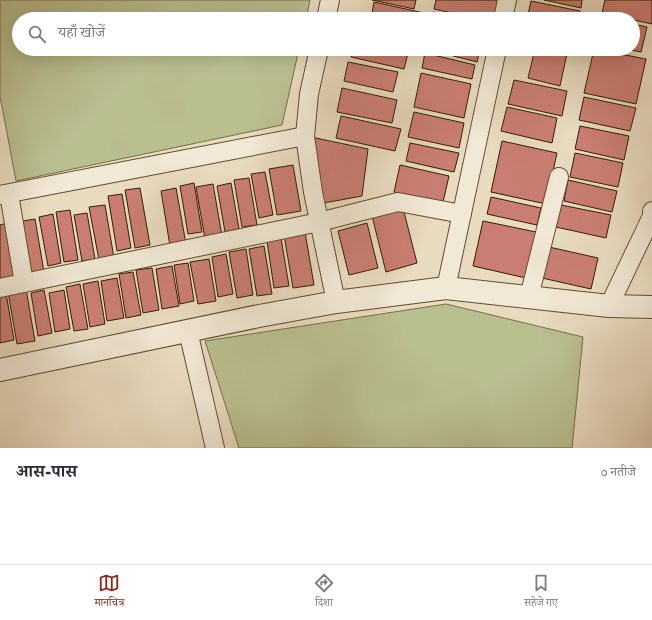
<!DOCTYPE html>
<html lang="hi">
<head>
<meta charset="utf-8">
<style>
	:root { --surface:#fff; --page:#f7f7f7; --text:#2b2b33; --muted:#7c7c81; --line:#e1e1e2; --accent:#8f2418 }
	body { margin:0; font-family:"IM FELL DW Pica","Noto Serif Devanagari",serif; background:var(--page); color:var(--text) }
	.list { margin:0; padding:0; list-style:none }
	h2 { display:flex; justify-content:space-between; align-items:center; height:52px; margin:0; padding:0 16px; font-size:17px }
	h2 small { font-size:13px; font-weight:400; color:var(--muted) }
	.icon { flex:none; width:22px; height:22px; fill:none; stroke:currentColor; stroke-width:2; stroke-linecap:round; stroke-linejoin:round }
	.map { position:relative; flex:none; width:652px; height:448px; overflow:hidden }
	.search { position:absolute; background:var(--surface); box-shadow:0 4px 16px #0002; left:12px; right:12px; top:12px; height:44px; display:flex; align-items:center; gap:10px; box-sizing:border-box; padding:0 14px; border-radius:22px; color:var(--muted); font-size:15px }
	.sheet { height:116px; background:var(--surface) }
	nav { display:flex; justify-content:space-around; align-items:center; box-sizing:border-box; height:56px; border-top:1px solid var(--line); background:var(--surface); font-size:11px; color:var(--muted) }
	nav a { display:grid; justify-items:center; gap:2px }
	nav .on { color:var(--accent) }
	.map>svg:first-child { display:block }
</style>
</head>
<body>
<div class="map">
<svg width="652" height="448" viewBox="0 0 652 448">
	<rect width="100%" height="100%" fill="#e9dbbf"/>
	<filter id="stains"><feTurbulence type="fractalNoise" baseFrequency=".005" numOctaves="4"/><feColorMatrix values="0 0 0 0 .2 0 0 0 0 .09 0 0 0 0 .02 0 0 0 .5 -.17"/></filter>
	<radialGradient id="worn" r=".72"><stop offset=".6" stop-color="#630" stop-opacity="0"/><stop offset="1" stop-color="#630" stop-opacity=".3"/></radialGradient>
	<g fill="#babf90" stroke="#776e48">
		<path d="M0,0H310L306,19H19V49H299L282,125L16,181L0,96Z"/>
		<path d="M446,304L583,337L572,448H239L205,341Z"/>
	</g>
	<g fill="#ca7e73" stroke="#341e00">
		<path d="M372,0H416L414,9Z"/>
		<path d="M436,0H499L495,19H479L434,9Z"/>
		<path d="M544,0H582L581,8Z"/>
		<path d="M605,0H652V24L602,13Z"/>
		<path d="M531,1L580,11L578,19H527Z"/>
		<path d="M374,2L424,13L423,19H371Z"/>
		<path d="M433,12L465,19H431Z"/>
		<path d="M633,24L647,27L641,52L626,49H633Z"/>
		<path d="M353,49H409L404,69L351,57Z"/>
		<path d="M426,49H480L477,62Z"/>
		<path d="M535,49H568L560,86L528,78Z"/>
		<path d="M594,49L646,59L636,104L584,93Z"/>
		<path d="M425,53L475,65L472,79L422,68Z"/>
		<path d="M348,62L398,72L393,92L344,81Z"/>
		<path d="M421,73L471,84L464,118L414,107Z"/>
		<path d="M514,80L567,91L562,116L508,104Z"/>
		<path d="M342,88L397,100L392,123L337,112Z"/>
		<path d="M584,97L636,108L630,131L579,120Z"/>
		<path d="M507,107L557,118L552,143L501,131Z"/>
		<path d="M414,112L464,123L459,148L408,137Z"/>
		<path d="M341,116L401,129L395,151L336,138Z"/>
		<path d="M580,126L629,136L624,160L575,149Z"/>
		<path d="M311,137L368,149L362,196L324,203Z"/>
		<path d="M502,141L557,153L546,204L491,192Z"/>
		<path d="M410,143L459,153L454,172L406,161Z"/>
		<path d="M575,153L623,163L618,187L570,177Z"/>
		<path d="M293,165L301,211L277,215L269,169Z"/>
		<path d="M400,165L449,176L443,202L394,192Z"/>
		<path d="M265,172L273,215L259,218L251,174Z"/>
		<path d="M249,178L257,225L242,227L234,180Z"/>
		<path d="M568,180L617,191L612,212L564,201Z"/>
		<path d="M194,183L202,232L188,234L180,186Z"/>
		<path d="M231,183L239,229L225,232L217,186Z"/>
		<path d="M213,184L222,236L205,239L196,187Z"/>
		<path d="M140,188L150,245L135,248L125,190Z"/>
		<path d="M176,188L186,244L170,246L161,191Z"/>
		<path d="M122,194L131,248L117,251L108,196Z"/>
		<path d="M491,197L541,208L537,225L487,214Z"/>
		<path d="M105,205L114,258L99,260L89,207Z"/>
		<path d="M561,205L611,215L606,238L556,227Z"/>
		<path d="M403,208L417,263L386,272L372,216Z"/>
		<path d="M70,210L78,260L64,262L56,212Z"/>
		<path d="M87,213L95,259L82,261L74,215Z"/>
		<path d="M53,214L61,263L48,266L39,217Z"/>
		<path d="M35,219L44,272L26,275L17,222Z"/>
		<path d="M483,221L536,232L526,278L473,266Z"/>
		<path d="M7,223L16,277L0,280V225Z"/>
		<path d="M367,223L378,268L349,275L338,231Z"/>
		<path d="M305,232L314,285L293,288L284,235Z"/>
		<path d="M281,238L289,286L274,288L267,241Z"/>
		<path d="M264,246L272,294L257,296L249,249Z"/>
		<path d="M549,247L598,258L591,289L542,278Z"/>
		<path d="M246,249L253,295L237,298L229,252Z"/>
		<path d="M226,254L233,294L218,297L212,257Z"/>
		<path d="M209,259L216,301L198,304L190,262Z"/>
		<path d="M188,263L194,301L180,304L174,265Z"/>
		<path d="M172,266L179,306L162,309L156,269Z"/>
		<path d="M152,268L159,310L143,313L136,270Z"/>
		<path d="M133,272L141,315L126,318L119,274Z"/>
		<path d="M117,278L124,318L107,321L101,281Z"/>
		<path d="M98,281L105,324L90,327L83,284Z"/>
		<path d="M80,284L88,329L74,331L66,287Z"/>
		<path d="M26,289L35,341L17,344L8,292Z"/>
		<path d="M44,290L52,333L38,336L31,293Z"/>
		<path d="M64,290L70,329L55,332L49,293Z"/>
		<path d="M6,293L14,340L0,343V294Z"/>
	</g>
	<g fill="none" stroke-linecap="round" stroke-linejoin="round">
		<g stroke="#614d30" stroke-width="20">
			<g id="minor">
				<path d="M326,19L330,0"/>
				<path d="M503,19L507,0"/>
				<path d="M319,49L309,94L305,136L313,192L336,302"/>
				<path d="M9,194L24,283"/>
				<path d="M0,195L305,136"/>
				<path d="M0,288L319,222L398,202L462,214"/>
				<path d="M446,288L497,49"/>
				<path d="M529,297L559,177"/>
				<path d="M609,306L652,216V211"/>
				<path d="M188,331L215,448"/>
			</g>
		</g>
		<g stroke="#614d30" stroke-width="24">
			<path id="tertiary" d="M0,370L259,316L336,302L446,288L609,306L652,307"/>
		</g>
		<use href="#minor" stroke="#f1e8d5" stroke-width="18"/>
		<use href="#tertiary" stroke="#f1e8d5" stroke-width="22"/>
	</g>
	<rect width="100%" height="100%" filter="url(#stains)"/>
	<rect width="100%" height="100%" fill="url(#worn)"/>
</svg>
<div class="search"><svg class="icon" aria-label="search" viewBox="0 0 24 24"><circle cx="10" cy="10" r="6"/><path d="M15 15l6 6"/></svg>यहाँ खोजें</div>
</div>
<section class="sheet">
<h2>आस-पास<small>0 नतीजे</small></h2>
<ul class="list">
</ul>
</section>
<nav>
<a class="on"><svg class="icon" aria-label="map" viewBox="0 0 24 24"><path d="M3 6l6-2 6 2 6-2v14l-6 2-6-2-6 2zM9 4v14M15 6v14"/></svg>मानचित्र</a>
<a><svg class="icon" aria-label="directions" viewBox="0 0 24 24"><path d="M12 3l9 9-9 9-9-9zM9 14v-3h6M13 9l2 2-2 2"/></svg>दिशा</a>
<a><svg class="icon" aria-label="saved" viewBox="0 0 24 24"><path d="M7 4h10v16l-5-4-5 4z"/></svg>सहेजे गए</a>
</nav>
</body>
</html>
